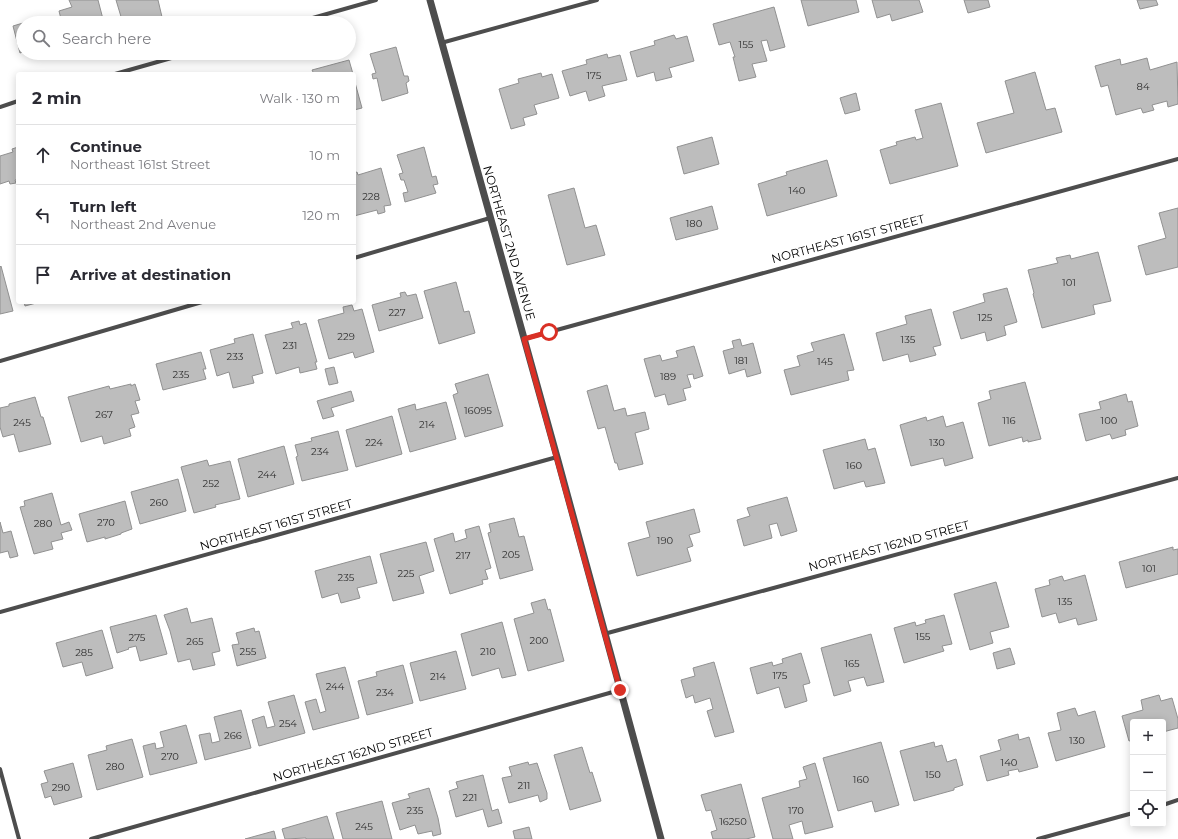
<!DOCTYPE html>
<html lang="en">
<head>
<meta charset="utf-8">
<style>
	:root { --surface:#fff; --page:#f7f7f7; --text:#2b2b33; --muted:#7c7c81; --line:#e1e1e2 }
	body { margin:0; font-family:Montserrat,sans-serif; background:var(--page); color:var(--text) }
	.controls { position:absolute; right:12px; bottom:12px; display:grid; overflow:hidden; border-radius:4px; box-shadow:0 2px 10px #0003 }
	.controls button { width:36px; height:36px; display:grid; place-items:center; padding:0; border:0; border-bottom:1px solid var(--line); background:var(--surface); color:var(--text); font:20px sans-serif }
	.stop { position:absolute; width:12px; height:12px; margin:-9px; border:3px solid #d93025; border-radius:50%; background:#fff }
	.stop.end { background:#d93025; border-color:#fff; box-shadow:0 1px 4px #0008 }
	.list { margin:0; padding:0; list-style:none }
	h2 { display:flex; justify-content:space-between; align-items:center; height:52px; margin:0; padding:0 16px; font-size:17px }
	h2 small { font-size:13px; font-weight:400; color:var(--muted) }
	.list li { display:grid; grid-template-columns:26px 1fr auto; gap:12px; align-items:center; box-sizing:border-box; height:60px; padding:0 16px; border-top:1px solid var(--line) }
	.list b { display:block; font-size:15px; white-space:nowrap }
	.list p { margin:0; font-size:13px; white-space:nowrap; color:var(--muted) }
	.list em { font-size:13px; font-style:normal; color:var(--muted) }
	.icon { flex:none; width:22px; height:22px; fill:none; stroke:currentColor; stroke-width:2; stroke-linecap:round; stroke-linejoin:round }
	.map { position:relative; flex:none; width:1178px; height:839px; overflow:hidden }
	.search { position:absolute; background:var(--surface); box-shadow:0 2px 10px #0003; left:16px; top:16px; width:340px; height:44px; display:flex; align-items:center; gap:10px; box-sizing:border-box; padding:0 14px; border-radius:22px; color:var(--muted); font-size:15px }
	.panel { position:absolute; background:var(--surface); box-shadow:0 2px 10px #0003; left:16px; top:72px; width:340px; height:232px; border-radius:4px }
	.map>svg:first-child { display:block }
</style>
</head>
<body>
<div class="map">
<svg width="1178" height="839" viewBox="0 0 1178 839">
	<rect width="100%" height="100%" fill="#fff"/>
	<g fill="#bdbdbd" stroke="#919191">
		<path d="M69,0H98L104,23H62L59,11L72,7Z"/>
		<path d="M116,0H158L162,17L142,23H136L134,17L122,20Z"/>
		<path d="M801,0H856L859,12L808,26Z"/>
		<path d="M872,0H919L923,12L892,21L890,14L877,18Z"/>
		<path d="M964,0H988L990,7L968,13Z"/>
		<path d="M1137,0H1156L1158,5L1140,9Z"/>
		<path d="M774,7L785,47L770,51L767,40L761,41L767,61L752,64L756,77L739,81L733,57H735L730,42L719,45L713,24Z"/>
		<path d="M39,19L40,23H25Z"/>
		<path d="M23,23V52L20,53L13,26Z"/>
		<path d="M674,35L676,39L687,36L694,61L669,68L672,77L656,81L654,72L637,77L630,52L655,45L654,41Z"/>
		<path d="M396,47L404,76H408L409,81L406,83L408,93L382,101L377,78L373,79L372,74L376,73L370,54Z"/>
		<path d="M607,54L608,58L620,55L627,80L602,86L605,96L589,101L586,91L570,96L562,71L587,64L586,60Z"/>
		<path d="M1147,58L1150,70L1177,62L1178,104L1168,107L1167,101L1152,105L1154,110L1143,113L1141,108L1116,115L1108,85L1101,87L1095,66L1120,59L1121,65Z"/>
		<path d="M349,60L353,74H314L312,70Z"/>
		<path d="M1035,72L1046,110L1055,108L1062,132L986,153L977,123L1014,113L1005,81Z"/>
		<path d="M541,73L542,77L552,74L559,98L534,105L537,114L523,118L525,125L511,129L499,89L519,83L518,79Z"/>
		<path d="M354,79L362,108L354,110Z"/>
		<path d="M856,93L860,110L845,114L840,98Z"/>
		<path d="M941,103L958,166L890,184L880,150L897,145L896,142L915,137L916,140L923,138L915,110Z"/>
		<path d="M712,137L719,164L684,174L677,147Z"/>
		<path d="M18,147V179L15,180L16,183L10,184L9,181L0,184V156L13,152L12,149Z"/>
		<path d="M424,147L432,177L436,176L438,184L433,185L436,193L405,202L403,193L408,192L404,180H401L399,174L403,173L397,155Z"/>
		<path d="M827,160L837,196L767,216L758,184L787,175L786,172Z"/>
		<path d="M381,168L391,205L384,206L385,212L382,213L378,214L377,210L354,216V173L357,172L358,175Z"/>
		<path d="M574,188L585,228L596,225L605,255L567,265L548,195Z"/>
		<path d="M712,206L718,229L676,240L670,218Z"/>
		<path d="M1178,208V267L1146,275L1138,246L1166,238L1159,213Z"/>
		<path d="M1098,252L1111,301L1093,305L1095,314L1042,328L1033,294L1034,293L1028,270L1058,263L1056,258L1070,255L1071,259Z"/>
		<path d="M1,266L13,311L0,314V267Z"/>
		<path d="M456,282L464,312L469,311L475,333L439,344L424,291Z"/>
		<path d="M1007,288L1017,322L1004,326L1006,335L987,341L985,332L961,339L953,312L985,302L983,294Z"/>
		<path d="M405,292L407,296L416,294L423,318L379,331L372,305L401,297L400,293Z"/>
		<path d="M24,302H40L25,306Z"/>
		<path d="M352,305L354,311L362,309L374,352L355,358L353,352L329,359L318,320L344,313L343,307Z"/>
		<path d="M931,309L941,345L933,347L936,355L910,362L908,354L883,361L876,333L907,324L905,316Z"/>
		<path d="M299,321L300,325L306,323L317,362H315L317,369L300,373L299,367L276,374L265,335L293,328L291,323Z"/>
		<path d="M253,334L263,373L252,376L254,383L233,388L229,372L217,376L210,350L235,343L234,339Z"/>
		<path d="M844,334L854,370L847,371L849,380L791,395L784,370L800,366L797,356L814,351L811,343Z"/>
		<path d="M740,339L742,346L753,343L761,373L747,377L745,369L729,374L723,351L734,348L732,341Z"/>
		<path d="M694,346L703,376L694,379L693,374L687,375L691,387L683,389L686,400L668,405L665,394L655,397L644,359L660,355L662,361L678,357L676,351Z"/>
		<path d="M201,352L206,369H203L206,379L163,390L156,364Z"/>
		<path d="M334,367L338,383L329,385L325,369Z"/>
		<path d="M488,374L503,426L465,437L453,395L458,393L455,384Z"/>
		<path d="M1025,382L1041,439L1028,442V440L1023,442L1022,437L989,446L978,403L991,399L989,391Z"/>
		<path d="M131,384V386L135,384L140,400L135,401L139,413L131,415L135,427L129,429L131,436L104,444L102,436L81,442L68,397L109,386L110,389Z"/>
		<path d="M607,385L614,411L625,408L627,416L645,412L649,429L635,433L643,464L619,470L617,463H615L605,427L598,429L587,391Z"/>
		<path d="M351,391L354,401L331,408L334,416L323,419L317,401Z"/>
		<path d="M1126,394L1128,402L1132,401L1138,426L1125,430L1126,435L1112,439L1110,434L1086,441L1079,414L1101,409L1099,402Z"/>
		<path d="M35,397L41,417H43L51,444L19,452L14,434L3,437L0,427V408L9,406V404Z"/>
		<path d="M446,402L456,439L410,452L398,409L415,404L416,410Z"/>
		<path d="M392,416L402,454L356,467L346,430Z"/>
		<path d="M943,416L946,427L963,422L973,458L945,466L943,458L911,466L900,425L926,417L927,421Z"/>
		<path d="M338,431L348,470L302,481L296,457L298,456L295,445L312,441L311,438Z"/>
		<path d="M865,439L868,450L875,448L885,483L866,487L864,481L834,489L823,450Z"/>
		<path d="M284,446L294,484L248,497L238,459Z"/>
		<path d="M207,460L209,466L230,461L240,499L215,505L216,507L194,513L181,467Z"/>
		<path d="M178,479L186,511L140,524L131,492Z"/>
		<path d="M52,493L61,525L69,522L72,530L61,533L63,539L51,542L53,549L34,554L20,507L25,506L24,501Z"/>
		<path d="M787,497L797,531L781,536L777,523L769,525L772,538L744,546L737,520L750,516L747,508Z"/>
		<path d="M125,501L132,529L121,533V534L105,539V537L87,542L79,514Z"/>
		<path d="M694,509L700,532L689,535L693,546L687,548L691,561L637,576L628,543L650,537L646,522Z"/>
		<path d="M514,518L519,537L524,536L533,570L500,579L488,533L491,532L489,524Z"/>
		<path d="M0,522L3,533L11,531L18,556L10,558L8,551L0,553Z"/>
		<path d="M479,526L491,568L485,570L488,579L482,580L483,584L450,594L434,539L453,533L455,542L467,538L465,530Z"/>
		<path d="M426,542L434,571L419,576L424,593L393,601L380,554Z"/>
		<path d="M1173,547V550L1178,549V574L1126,588L1119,562Z"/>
		<path d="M370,556L377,583L357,588L360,598L341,603L338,593L322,598L315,571Z"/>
		<path d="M1085,575L1097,620L1078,625L1076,618L1059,623L1056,613L1042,617L1035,589L1050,585L1049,580L1062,576L1064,581Z"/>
		<path d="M996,582L1009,627L990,632L993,643L970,650L954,594Z"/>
		<path d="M545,599L548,610L550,609L564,661L528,671L514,619L534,613L531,603Z"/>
		<path d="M187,608L191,623L212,618L220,651L212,653L215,665L193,670L190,659L178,662L170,631L164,615Z"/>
		<path d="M156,615L167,654L140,661L136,646L128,648L129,649L117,653L110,627Z"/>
		<path d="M944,615L952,644L942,646L944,651L904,663L894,628L915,622L916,626L926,623L925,620Z"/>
		<path d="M502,622L516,675L502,678L499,668L472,676L461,634Z"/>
		<path d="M254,628L255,632L259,631L266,658L237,666L232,645L239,644L236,633Z"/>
		<path d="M102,630L113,668L86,676L82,662L63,667L56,643Z"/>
		<path d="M871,634L884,682L867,686L864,677L848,681L851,691L834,696L821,648Z"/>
		<path d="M1010,648L1015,664L997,669L993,653Z"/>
		<path d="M456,651L466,689L420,701L410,663Z"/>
		<path d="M801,653L810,683L803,685L807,701L785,708L779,687L757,694L750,668L772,662L773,666L783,663L782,659Z"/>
		<path d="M714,662L734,732L715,737L707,711L713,709L710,698L695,703L693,695L686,698L681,680L695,676L693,668Z"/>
		<path d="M403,665L413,703L367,715L358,681L377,676L376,672Z"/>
		<path d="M345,667L359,718L313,730L305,702L316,699L320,713L326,711L316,674Z"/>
		<path d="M294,695L305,733L259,746L252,720L264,716L267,728L275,726L268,702Z"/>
		<path d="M1159,695L1161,701L1172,698L1178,719V728L1163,732V722H1133V740L1129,741L1122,716L1143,710L1141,700Z"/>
		<path d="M1075,708L1078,716L1095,711L1105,747L1056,761L1048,733L1061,730L1057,713Z"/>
		<path d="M241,710L251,748L205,760L199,735L210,733L212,743L220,741L214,717Z"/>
		<path d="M186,725L197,763L150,775L143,746L155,743L156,749L164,747L160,732Z"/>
		<path d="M1018,734L1019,740L1029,737L1038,767L1019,772L1018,769L1008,771L1009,775L987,781L980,756L1001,750L998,740Z"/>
		<path d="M132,739L143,777L97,790L88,755L107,750L106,746Z"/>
		<path d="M881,742L899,805L875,812L872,801L838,811L823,758Z"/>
		<path d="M934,742L935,747L942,745L947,762L956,759L963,785L954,788V790L914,801L900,751Z"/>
		<path d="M582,747L590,773L592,772L601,801L570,810L554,755Z"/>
		<path d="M528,762L529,765L537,763L547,793V799L540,802L538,795L509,803L502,778L512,776L509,767Z"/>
		<path d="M73,763L82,797L54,805L51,796L45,798L41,784L48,782L44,771Z"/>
		<path d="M815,763L833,827L805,834L802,821L789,825L793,839H773L762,798L800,787L799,781L807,779L803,767Z"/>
		<path d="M483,775L492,811L498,809L502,823L488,827L483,809L456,817L449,791L458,788L456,782Z"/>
		<path d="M741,784L755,837L746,839H713L711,832L717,830L711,810L706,811L701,795Z"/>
		<path d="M429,788L438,818L441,834L433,836L432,831L418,834L415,825L400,830L392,803L410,798L408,794Z"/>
		<path d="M382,801L392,839H343L336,813Z"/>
		<path d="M327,816L334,839H306V838L285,839L282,829Z"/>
		<path d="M529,827L532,839H515L513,831Z"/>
		<path d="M274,831L276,839H245Z"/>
	</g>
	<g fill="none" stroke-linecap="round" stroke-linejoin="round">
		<g stroke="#4d4d4d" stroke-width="4">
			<path d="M295,23L376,0"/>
			<path d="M441,43L597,0"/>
			<path d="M115,74L189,53"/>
			<path d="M0,107L18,101"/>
			<path d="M354,258L490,218"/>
			<path d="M524,339L1178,159"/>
			<path d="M0,361L202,302"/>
			<path d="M0,612L557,457"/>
			<path d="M604,634L1178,478"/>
			<path d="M0,769L19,839"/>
			<path d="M1163,805L1178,800"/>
			<path d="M91,839L620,690"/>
			<path d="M1038,839L1133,813"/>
		</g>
		<path stroke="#4d4d4d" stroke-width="7" d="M430,0L557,457L661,839"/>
	</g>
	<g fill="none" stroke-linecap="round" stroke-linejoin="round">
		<path stroke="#d93025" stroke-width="5" d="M549,332L524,339L620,690"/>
	</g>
	<g text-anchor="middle" stroke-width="3" stroke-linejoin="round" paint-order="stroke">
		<g font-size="10" fill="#2f2f2f">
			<text x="746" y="48">155</text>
			<text x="594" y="79">175</text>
			<text x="1143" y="90">84</text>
			<text x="797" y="194">140</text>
			<text x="371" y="200">228</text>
			<text x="694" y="227">180</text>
			<text x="1069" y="286">101</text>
			<text x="397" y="316">227</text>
			<text x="985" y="321">125</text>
			<text x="346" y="340">229</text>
			<text x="908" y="343">135</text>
			<text x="290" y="349">231</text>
			<text x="235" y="360">233</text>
			<text x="741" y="364">181</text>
			<text x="825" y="365">145</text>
			<text x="181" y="378">235</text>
			<text x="668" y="380">189</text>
			<text x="478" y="414">16095</text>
			<text x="104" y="418">267</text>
			<text x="1009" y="424">116</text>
			<text x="1109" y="424">100</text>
			<text x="22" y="426">245</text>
			<text x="427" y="428">214</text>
			<text x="374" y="446">224</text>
			<text x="937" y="446">130</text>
			<text x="320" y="455">234</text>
			<text x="854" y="469">160</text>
			<text x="267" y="478">244</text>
			<text x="211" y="487">252</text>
			<text x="159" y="506">260</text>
			<text x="106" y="526">270</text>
			<text x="43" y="527">280</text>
			<text x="665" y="544">190</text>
			<text x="511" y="558">205</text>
			<text x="463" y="559">217</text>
			<text x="1149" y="572">101</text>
			<text x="406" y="577">225</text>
			<text x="346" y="581">235</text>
			<text x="1065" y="605">135</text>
			<text x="923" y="640">155</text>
			<text x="137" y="641">275</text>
			<text x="539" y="644">200</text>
			<text x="195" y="645">265</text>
			<text x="248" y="655">255</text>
			<text x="488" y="655">210</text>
			<text x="84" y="656">285</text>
			<text x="852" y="667">165</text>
			<text x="780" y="679">175</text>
			<text x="438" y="680">214</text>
			<text x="335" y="690">244</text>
			<text x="385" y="696">234</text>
			<text x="288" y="727">254</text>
			<text x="233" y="739">266</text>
			<text x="1077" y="744">130</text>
			<text x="170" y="760">270</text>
			<text x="1009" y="766">140</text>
			<text x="115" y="770">280</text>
			<text x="933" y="778">150</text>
			<text x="861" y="783">160</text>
			<text x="524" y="789">211</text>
			<text x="61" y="791">290</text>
			<text x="470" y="801">221</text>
			<text x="415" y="814">235</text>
			<text x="796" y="814">170</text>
			<text x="733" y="825">16250</text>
			<text x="364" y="830">245</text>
		</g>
		<g font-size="12" fill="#000" stroke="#fff">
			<text transform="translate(848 239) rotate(-15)" y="4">NORTHEAST 161ST STREET</text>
			<text transform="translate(509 243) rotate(74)" y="4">NORTHEAST 2ND AVENUE</text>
			<text transform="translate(276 525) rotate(-16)" y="4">NORTHEAST 161ST STREET</text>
			<text transform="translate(889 546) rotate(-15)" y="4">NORTHEAST 162ND STREET</text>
			<text transform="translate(353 755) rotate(-16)" y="4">NORTHEAST 162ND STREET</text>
		</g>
	</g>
</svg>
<div class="controls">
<button>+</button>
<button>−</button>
<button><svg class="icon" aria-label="locate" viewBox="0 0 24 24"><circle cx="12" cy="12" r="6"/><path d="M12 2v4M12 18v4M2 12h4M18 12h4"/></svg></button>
</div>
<div class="stop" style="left:549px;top:332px"></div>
<div class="stop end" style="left:620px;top:690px"></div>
<div class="search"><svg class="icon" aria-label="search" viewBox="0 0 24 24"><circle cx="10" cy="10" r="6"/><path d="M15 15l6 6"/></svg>Search here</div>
<section class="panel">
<h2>2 min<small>Walk · 130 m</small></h2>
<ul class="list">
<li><svg class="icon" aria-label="ahead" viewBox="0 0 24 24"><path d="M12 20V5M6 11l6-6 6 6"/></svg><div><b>Continue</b><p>Northeast 161st Street</p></div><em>10 m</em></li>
<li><svg class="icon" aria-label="left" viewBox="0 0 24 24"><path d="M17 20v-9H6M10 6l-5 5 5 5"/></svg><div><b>Turn left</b><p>Northeast 2nd Avenue</p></div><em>120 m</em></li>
<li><svg class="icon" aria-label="arrive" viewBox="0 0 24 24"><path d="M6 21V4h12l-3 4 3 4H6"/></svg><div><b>Arrive at destination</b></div></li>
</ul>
</section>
</div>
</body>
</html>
